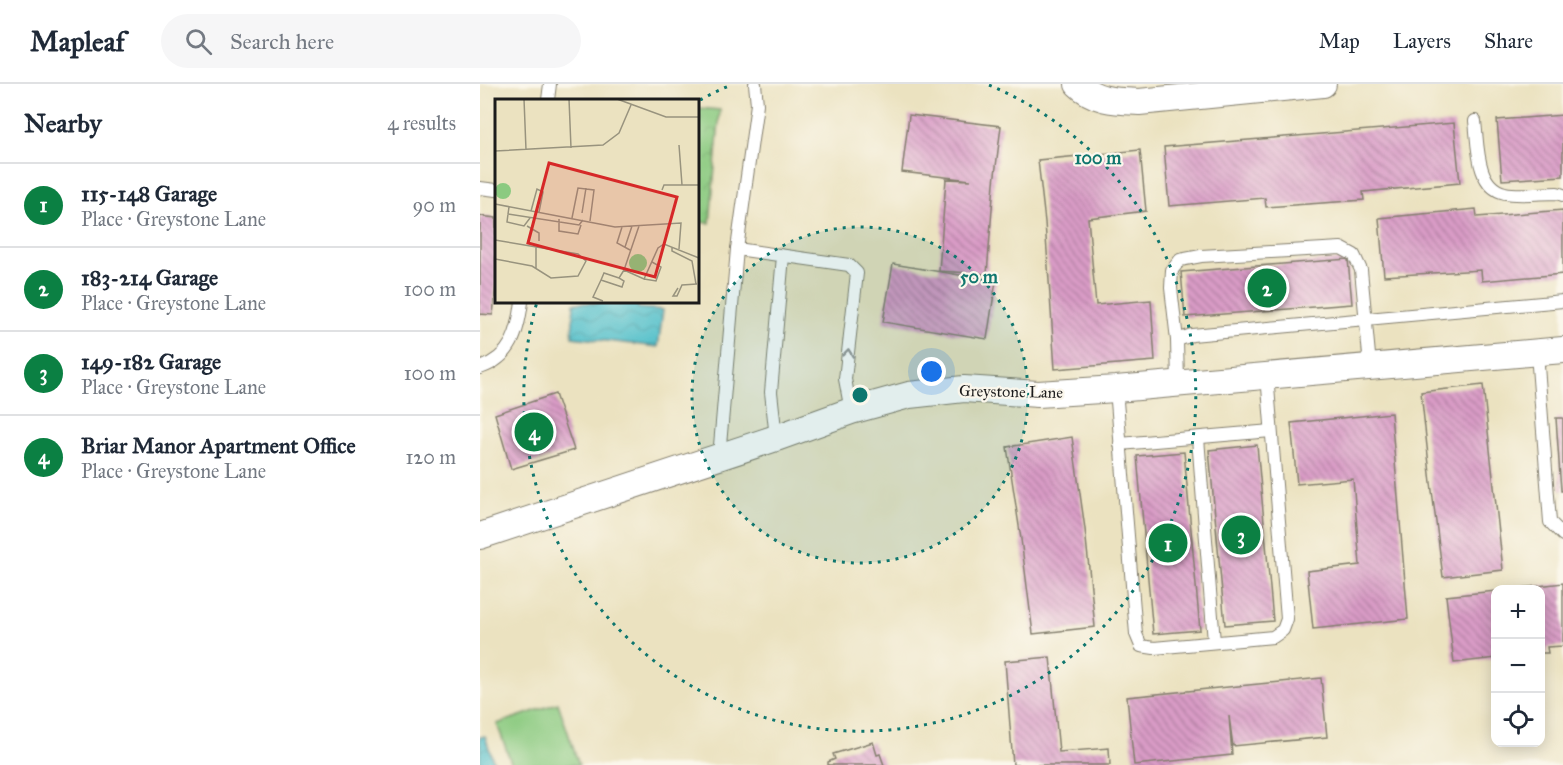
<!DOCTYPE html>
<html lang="en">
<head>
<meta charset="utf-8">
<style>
	:root { --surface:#fff; --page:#f6f6f7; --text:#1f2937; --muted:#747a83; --line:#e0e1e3; --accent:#0b8043 }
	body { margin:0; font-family:"IM FELL Great Primer",serif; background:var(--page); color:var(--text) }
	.controls { position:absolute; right:18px; bottom:18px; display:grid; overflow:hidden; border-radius:12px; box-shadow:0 3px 15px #0003 }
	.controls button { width:54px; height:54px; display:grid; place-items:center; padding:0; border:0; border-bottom:2px solid var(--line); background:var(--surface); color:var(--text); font:30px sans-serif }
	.you { position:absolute; left:452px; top:288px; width:21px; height:21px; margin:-15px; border:4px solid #fff; border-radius:50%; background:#1a73e8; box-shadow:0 0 0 9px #1a73e833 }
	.badge { display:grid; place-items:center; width:39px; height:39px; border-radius:50%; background:var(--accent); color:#fff; font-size:20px; font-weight:700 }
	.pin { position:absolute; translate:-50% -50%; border:3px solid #fff; box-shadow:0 2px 6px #0006 }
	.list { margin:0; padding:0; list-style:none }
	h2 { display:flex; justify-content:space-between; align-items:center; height:78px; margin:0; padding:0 24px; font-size:26px }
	h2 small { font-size:20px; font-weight:400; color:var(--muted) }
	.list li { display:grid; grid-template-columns:39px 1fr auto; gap:18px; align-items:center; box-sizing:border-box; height:84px; padding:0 24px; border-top:2px solid var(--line) }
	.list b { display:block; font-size:22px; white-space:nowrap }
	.list p { margin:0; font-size:20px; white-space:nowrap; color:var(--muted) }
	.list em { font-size:20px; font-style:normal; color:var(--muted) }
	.icon { flex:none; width:33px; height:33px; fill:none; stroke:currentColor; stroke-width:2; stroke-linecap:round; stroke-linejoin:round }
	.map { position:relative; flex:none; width:1083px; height:681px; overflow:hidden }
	header { display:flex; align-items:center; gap:36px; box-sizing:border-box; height:84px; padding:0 30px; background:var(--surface); border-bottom:2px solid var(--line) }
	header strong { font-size:28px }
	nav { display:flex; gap:33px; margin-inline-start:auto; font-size:21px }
	.search { width:420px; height:54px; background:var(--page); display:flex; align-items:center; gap:15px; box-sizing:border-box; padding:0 21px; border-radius:33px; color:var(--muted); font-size:22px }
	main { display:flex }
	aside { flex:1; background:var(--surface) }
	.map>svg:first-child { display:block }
</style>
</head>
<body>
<header>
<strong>Mapleaf</strong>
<div class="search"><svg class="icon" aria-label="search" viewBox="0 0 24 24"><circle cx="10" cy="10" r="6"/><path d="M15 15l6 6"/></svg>Search here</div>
<nav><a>Map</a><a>Layers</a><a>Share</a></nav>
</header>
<main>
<aside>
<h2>Nearby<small>4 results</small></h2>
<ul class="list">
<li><span class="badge">1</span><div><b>115-148 Garage</b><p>Place · Greystone Lane</p></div><em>90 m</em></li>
<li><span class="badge">2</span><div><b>183-214 Garage</b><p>Place · Greystone Lane</p></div><em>100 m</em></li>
<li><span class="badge">3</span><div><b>149-182 Garage</b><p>Place · Greystone Lane</p></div><em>100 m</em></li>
<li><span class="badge">4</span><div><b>Briar Manor Apartment Office</b><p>Place · Greystone Lane</p></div><em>120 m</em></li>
</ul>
</aside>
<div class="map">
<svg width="1083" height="681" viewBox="0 0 1083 681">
	<defs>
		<pattern id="park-crowns" width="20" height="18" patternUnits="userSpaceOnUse" patternTransform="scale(1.5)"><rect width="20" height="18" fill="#8bca80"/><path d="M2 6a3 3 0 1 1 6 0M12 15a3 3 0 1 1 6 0" fill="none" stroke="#77ad6e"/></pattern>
		<pattern id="water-waves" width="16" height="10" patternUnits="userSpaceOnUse" patternTransform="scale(1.5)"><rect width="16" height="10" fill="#53c0ca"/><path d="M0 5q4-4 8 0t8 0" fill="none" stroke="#48a4ad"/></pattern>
		<pattern id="building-back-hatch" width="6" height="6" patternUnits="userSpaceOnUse" patternTransform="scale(1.5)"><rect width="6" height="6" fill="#d99bc6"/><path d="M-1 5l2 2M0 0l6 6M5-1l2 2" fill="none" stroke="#af7ea0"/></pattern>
	</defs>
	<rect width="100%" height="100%" fill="#fbf7ec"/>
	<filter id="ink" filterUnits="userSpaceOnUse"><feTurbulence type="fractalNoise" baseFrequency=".0167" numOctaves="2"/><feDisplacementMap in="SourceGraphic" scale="12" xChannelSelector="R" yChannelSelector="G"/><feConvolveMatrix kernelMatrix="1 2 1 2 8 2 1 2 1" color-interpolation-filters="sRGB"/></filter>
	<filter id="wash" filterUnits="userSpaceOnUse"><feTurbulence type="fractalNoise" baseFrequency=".008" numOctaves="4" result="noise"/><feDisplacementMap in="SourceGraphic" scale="24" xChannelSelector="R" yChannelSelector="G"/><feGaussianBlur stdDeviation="1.35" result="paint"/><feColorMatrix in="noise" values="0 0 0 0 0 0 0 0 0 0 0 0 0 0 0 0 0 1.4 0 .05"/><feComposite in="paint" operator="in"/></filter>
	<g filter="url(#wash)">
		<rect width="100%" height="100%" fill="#ebe2c0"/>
		<path fill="#8bca80" stroke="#54734e" stroke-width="1.5" d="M78,619L99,681H32L17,640Z"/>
		<path fill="url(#park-crowns)" stroke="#54734e" stroke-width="1.5" d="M218,24L240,26L230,139L218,138Z"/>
		<g fill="url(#water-waves)" stroke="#386e73" stroke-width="1.5">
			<path d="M123,218H157L158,224L183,226L178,263L92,253L94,219H122Z"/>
			<path d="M5,652L14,679L8,681H0V653Z"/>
		</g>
		<g id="blocks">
			<g fill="url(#building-back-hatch)">
				<path d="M429,31L521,42L514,99L507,190L459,187L466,95L491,96L422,88Z"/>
				<path d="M1083,31V92L1022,96L1017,36Z"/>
				<path d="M974,39L980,99L883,108L884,116L786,123L785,114L689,122L684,63Z"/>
				<path d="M660,66L666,127L608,134L616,221L671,216L675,277L575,285L565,138L558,76Z"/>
				<path d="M996,125L997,133L1083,126V190L1002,197L1001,186L904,192L899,134Z"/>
				<path d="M0,132L16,134V201L13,231L0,230Z"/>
				<path d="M868,175L872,220L705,233L701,188Z"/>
				<path d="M413,180L516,197L507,255L403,238Z"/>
				<path d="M1003,301L1023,486L963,493L951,399L941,308Z"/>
				<path d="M75,310L94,366L31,385L15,330Z"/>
				<path d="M911,329L928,535L833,545L827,487L880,481L873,395L817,400L811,339Z"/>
				<path d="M1076,334H1083V407H1081Z"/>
				<path d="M592,353L605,445L615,543L553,550L541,455L527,363Z"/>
				<path d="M777,361L793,537L745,541L729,366Z"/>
				<path d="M704,368L720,546L673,550L657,372Z"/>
				<path d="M1083,499V562L1067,563L1068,569H1060V506H1041V504Z"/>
				<path d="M1016,507V574L974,579L966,512Z"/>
				<path d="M570,573L579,668L629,664L630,681H533L525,577Z"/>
				<path d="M841,594L847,653L753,662L749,632L752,671L654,681L647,613Z"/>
				<path d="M393,658L397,671L400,670L404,681H348V678L355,675L353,670Z"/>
			</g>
		</g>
	</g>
	<g filter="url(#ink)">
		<use href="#blocks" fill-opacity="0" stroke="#847f6e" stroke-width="1.5"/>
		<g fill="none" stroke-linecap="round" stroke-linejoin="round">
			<g stroke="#847f6e" stroke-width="14">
				<g id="service">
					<path d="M68,16L70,0"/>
					<path d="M995,37C998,61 996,103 1025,109C1038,112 1062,109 1077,109L1083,111"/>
					<path d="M0,104L16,106"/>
					<path d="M257,165L369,181L377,189L365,295L371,327"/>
					<path d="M697,256L691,204L692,186L700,176L721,172L861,164L874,171L881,186L890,282"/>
					<path d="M1057,269L1070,438L1083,451"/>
					<path d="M0,284C32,273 38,248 42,218"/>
					<path d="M698,300L697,256L712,251L1083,217"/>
					<path d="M636,305L656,550L661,562L674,564L793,553L803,546L807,535L787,291"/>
					<path d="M296,354L291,308L303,172"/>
					<path d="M718,354L734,558"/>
					<path d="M640,360L791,347"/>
					<path d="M239,373L257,165L277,20L275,0"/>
				</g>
			</g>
			<g stroke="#847f6e" stroke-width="28">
				<g id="minor">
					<path d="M598,0C615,17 636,17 659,18L843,0"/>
					<path d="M0,452L296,354L371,327L429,311L484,305L558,310L636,305L1083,266"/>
				</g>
			</g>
			<use href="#service" stroke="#fff" stroke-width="12"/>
			<use href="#minor" stroke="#fff" stroke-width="26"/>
		</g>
		<defs><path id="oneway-chevron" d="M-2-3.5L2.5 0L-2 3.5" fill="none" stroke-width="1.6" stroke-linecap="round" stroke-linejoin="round" transform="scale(1.5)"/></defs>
		<use stroke="#999" href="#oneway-chevron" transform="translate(368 269) rotate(-84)"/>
	</g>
	<circle cx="380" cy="311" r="168" fill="#0f766e" fill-opacity=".12"/>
	<g fill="none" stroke="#0f766e" stroke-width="3" stroke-dasharray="3 6">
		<circle cx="380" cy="311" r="168"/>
		<path d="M220 16A336 336 0 0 1 251 1M509 1A336 336 0 1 1 57 218"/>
	</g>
	<g text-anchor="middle" stroke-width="4.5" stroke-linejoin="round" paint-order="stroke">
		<g font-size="16" fill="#1c1c1c" stroke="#fbf7ec">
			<text transform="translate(531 307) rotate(1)" y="6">Greystone Lane</text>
		</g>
	</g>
	<g transform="translate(15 15)">
		<rect width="204" height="204" fill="#ebe2c0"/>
		<path d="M0 92a8 8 0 1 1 16 0a8 8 0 1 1-16 0Z" fill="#8bca80"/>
		<path d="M134 164a9 9 0 1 1 18 0a9 9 0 1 1-18 0Z" fill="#8bca80"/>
		<path fill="none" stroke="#98937e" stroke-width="1.5" d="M29,0L31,51M74,0L76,49M122,0L171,18H204M184,46L187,86M0,52L108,46L124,34L136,6M167,91L169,86H204M0,105L120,128L186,124L184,150M14,108L13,115L84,126L88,121M36,112L42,90L48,93L44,113M87,114L91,89M13,115L12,123L29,127L35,119M77,119L83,89L99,91L95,122M64,120V132L83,135L86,126M32,127L44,134V142M144,127L129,171L149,180L163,149L169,145L204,159M127,128L122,144L135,151M0,141L83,155L91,162L83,177L56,179L37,167L0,160M130,148L137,127M177,148V152L197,162L201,185M41,169V148M124,179L109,174L106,181L127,188L129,182L124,179L129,171M149,180L161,182L166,168L157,163M106,181L98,198L108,202M183,189L178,197H182L187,186L202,185"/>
		<path fill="#d62828" fill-opacity="0.15" stroke="#d62828" stroke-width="3" d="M54,64L182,98L160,178L33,144Z"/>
		<rect width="204" height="204" fill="none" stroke="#1c1c1c" stroke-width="3"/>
	</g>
	<circle cx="380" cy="311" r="9" fill="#0f766e" stroke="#fbf7ec" stroke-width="3"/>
	<g font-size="18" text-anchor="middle" font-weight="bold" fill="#0f766e" stroke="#fbf7ec" stroke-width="4.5" stroke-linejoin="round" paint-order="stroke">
		<text x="618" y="80">100 m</text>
		<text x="499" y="199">50 m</text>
	</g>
</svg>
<div class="controls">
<button>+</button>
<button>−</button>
<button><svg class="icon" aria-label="locate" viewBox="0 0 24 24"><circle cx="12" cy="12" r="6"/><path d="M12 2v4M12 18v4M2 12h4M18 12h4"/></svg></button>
</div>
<div class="you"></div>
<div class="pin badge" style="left:688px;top:459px">1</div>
<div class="pin badge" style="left:787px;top:204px">2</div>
<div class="pin badge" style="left:761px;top:451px">3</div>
<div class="pin badge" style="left:54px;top:348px">4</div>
</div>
</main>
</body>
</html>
